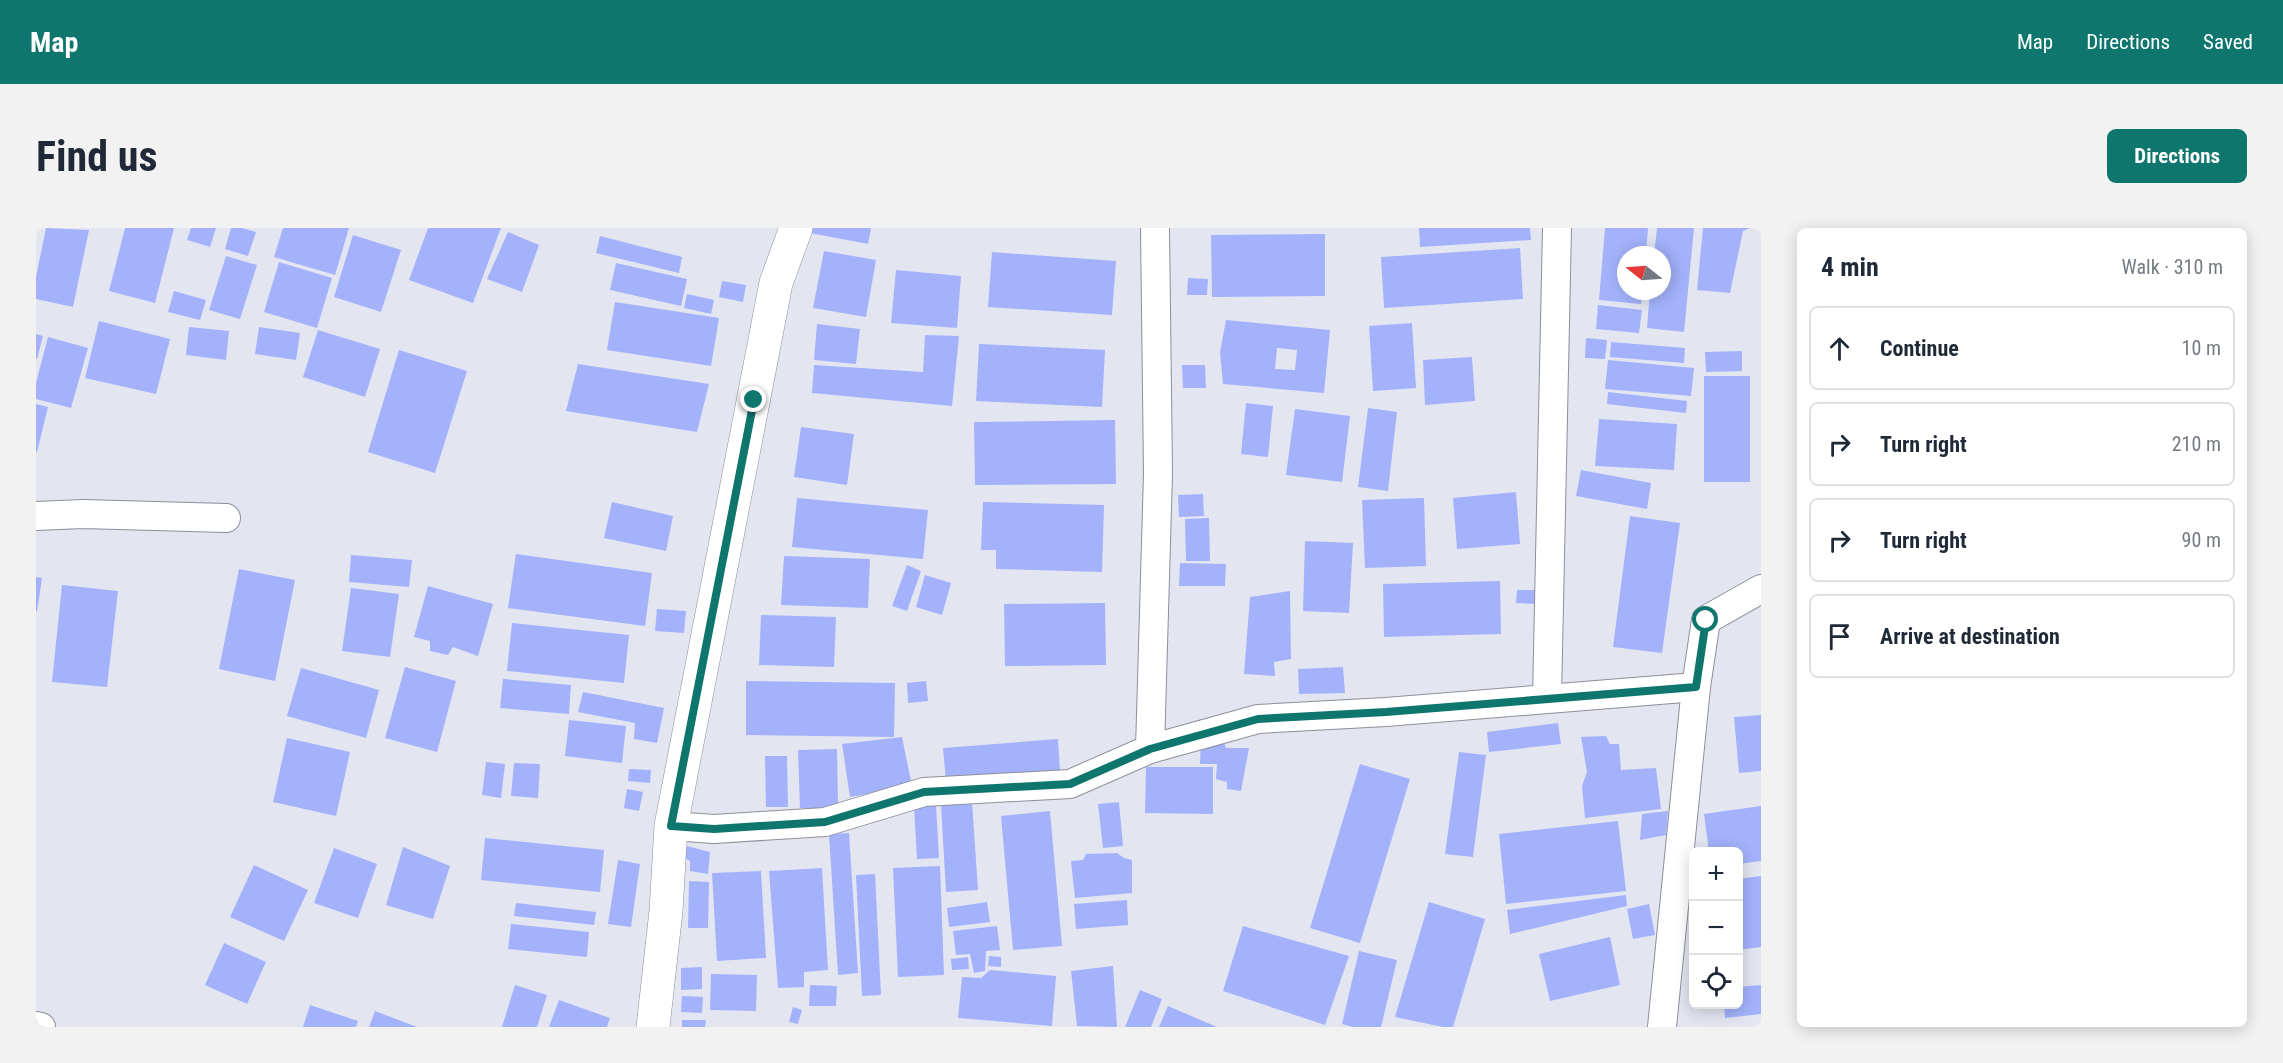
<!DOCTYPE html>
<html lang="en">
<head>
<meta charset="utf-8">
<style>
	:root { --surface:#fff; --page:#f2f2f3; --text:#1f2937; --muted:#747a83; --line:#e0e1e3; --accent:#0f766e }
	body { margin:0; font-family:"Roboto Condensed",sans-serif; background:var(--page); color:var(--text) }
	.controls { position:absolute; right:18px; bottom:18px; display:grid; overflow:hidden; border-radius:9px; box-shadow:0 3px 15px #0003 }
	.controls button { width:54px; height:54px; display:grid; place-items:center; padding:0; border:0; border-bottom:2px solid var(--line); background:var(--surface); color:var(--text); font:30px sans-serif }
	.compass { position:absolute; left:1581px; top:18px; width:54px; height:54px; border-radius:50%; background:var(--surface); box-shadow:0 3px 15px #0003; rotate:287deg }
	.stop { position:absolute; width:18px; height:18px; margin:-14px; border:4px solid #0f766e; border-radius:50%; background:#fff }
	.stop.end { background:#0f766e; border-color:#fff; box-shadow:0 2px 6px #0008 }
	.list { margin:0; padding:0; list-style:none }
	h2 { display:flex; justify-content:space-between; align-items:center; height:78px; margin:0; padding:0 24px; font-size:26px }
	h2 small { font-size:20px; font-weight:400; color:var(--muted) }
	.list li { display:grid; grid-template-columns:39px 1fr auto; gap:18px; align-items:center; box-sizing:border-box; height:84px; margin:0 12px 12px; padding:0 12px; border:2px solid var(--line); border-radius:9px }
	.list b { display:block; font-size:22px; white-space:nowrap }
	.list em { font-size:20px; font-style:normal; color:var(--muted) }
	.icon { flex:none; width:33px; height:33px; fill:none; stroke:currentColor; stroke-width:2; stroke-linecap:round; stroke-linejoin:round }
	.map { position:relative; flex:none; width:1725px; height:799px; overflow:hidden; border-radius:9px }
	header { display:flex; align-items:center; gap:36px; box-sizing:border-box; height:84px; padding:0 30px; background:var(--accent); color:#fff }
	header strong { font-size:28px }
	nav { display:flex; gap:33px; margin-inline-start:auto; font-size:21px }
	.intro { display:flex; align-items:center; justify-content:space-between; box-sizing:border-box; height:144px; padding:0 36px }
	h1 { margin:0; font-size:42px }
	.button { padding:15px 27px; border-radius:9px; background:var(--accent); color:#fff; font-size:21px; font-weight:700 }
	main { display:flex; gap:36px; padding:0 36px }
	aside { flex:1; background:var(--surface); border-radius:9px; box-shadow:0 3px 15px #0003 }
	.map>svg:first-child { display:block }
</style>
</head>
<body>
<header>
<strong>Map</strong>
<nav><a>Map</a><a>Directions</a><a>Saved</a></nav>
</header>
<div class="intro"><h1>Find us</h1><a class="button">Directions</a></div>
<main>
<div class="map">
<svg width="1725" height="799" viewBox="0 0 1725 799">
	<rect width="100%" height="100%" fill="#e3e6f1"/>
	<g fill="#a3b2fb" fill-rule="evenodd">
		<path d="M10,0L53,2L37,79L0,71V49Z"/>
		<path d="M89,0H138L119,75L73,63Z"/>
		<path d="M155,0H180L174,19L151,12Z"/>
		<path d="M195,0H206L220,4L212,28L189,21Z"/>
		<path d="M247,0H313L299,47L238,29Z"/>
		<path d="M392,0H465L437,75L373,52Z"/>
		<path d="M775,0H835L832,16L774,5Z"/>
		<path d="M1383,0H1494L1495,12L1384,19Z"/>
		<path d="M1569,0H1612L1610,27H1590V63H1606L1605,76L1563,72Z"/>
		<path d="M1621,0H1658L1648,104L1611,100L1614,63H1626V27H1618Z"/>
		<path d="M1667,0H1714L1707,3L1694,65L1661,62Z"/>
		<path d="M472,4L503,17L486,64L451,51Z"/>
		<path d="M1289,6V68L1176,69L1175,7Z"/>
		<path d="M317,7L365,22L345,84L298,69Z"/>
		<path d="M564,8L646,29L643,45L560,25Z"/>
		<path d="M1484,20L1487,71L1348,80L1345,29Z"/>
		<path d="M788,23L840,32L830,89L777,80Z"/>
		<path d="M956,24L1080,33L1076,87L952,79Z"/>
		<path d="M190,28L221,37L204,91L173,82Z"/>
		<path d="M243,34L296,50L281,100L228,84Z"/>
		<path d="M580,35L651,51L645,78L574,62Z"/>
		<path d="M860,42L925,48L921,100L855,95Z"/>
		<path d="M1152,50L1172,51L1171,67H1151Z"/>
		<path d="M686,53L710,57L707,74L683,69Z"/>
		<path d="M138,63L170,72L164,92L132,84Z"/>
		<path d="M651,66L678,72L675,86L648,80Z"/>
		<path d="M579,74L683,90L675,138L571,122Z"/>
		<path d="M1562,77L1606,82L1603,105L1560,101Z"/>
		<path d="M1190,92L1294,102L1288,165L1187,156L1184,124ZM1241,120L1261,122L1259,142L1239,141Z"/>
		<path d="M63,93L134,111L120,166L49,150Z"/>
		<path d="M1376,95L1380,160L1337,163L1333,98Z"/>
		<path d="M781,96L824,101L820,136L778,132Z"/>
		<path d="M153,99L193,103L190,132L150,127Z"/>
		<path d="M223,99L264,105L260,132L219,126Z"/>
		<path d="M282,102L344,121L329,169L267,149Z"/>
		<path d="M0,106L7,108L1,131H0Z"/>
		<path d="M889,107L923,108L916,178L776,165L778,137L887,144Z"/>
		<path d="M12,109L52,120L35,180L0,171V155Z"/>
		<path d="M1550,110L1571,112L1569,131L1549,130Z"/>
		<path d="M1575,114L1649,120L1648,135L1574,129Z"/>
		<path d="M943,116L1069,122L1066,179L940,173Z"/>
		<path d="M363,122L431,143L399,245L332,224Z"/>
		<path d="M1706,123V143L1670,144L1669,124Z"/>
		<path d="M1436,129L1439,173L1389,177L1387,132Z"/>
		<path d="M1572,132L1658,140L1655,168L1569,161Z"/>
		<path d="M542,136L673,156L661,204L530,183Z"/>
		<path d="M1146,137H1169L1170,160H1147Z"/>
		<rect x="1668" y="148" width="46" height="106"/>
		<path d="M1572,164L1651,173L1650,185L1571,176Z"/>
		<path d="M1210,175L1237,178L1232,229L1205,226Z"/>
		<path d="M0,176L12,179L1,224H0Z"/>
		<path d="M1332,180L1361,184L1352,263L1322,259Z"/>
		<path d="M1259,181L1314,188L1306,254L1250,247Z"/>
		<path d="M1563,191L1641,196L1638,242L1559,238Z"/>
		<path d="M1079,192L1080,256L939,257L938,194Z"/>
		<path d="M765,199L818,206L811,257L758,249Z"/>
		<path d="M1545,242L1615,255L1611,281L1540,268Z"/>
		<path d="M1480,264L1484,316L1421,321L1417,270Z"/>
		<path d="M1167,266L1168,288L1143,289L1142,267Z"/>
		<path d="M761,270L892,282L887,331L756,319Z"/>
		<path d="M1388,270L1390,338L1329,340L1326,272Z"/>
		<path d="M576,274L637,288L630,323L568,310Z"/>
		<path d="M947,274L1068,277L1066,344L960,341V322H945Z"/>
		<path d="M1594,288L1644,295L1626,425L1577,419Z"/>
		<path d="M1173,290L1174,333H1150L1149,291Z"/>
		<path d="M1269,313L1317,315L1313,385L1267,383Z"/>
		<path d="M480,326L616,345L609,398L472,380Z"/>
		<path d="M315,327L376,332L373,359L313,354Z"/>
		<path d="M748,328L834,331L832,380L745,377Z"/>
		<path d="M1144,335L1190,336L1189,358H1143Z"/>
		<path d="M871,337L885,343L871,383L856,378Z"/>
		<path d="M203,341L259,352L239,453L183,441Z"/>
		<path d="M889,347L915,355L906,387L880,379Z"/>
		<path d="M0,349L6,350L1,384L0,383Z"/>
		<path d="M1464,353L1465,406L1348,409L1347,356Z"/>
		<path d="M26,357L82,363L71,459L16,454Z"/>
		<path d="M392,358L457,376L442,428L417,419L412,427L394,423V413L378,409Z"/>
		<path d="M315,360L363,366L354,429L306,423Z"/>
		<path d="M1481,362H1502L1501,376L1480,375Z"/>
		<path d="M1254,363L1255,431L1238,434L1239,448L1208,446L1214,369Z"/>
		<path d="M1069,375L1070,437L969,438L968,376Z"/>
		<path d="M621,381L650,383L648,405L619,403Z"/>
		<path d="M725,387L800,389L798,439L723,437Z"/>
		<path d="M476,395L593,407L588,455L471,443Z"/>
		<path d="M369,439L420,453L401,524L349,510Z"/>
		<path d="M1307,439L1309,465L1263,466L1262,441Z"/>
		<path d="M265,440L343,462L330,510L251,488Z"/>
		<path d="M467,451L535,457L533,486L464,480Z"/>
		<path d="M710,453L859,455L858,509L710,507Z"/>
		<path d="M890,453L892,473L872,475L871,455Z"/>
		<path d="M547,464L628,480L621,515L598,511L599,495L542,484Z"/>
		<path d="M1725,487V543L1703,545L1698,489Z"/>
		<path d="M533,492L590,498L586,535L529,528Z"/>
		<path d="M1522,495L1525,516L1453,524L1451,504Z"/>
		<path d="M1570,508L1574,516H1583L1585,542L1620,540L1625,581L1549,590L1546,558L1551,544L1545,509Z"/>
		<path d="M866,509L876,558L814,569L806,516Z"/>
		<path d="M251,510L314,524L300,588L237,574Z"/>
		<path d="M1165,510L1187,511L1190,520H1213L1205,563L1191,561V554L1180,551L1181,536H1164Z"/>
		<path d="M1022,511L1024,543L910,553L907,520Z"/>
		<path d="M801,521L802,578L775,583L770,580H764L762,522Z"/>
		<path d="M1423,524L1450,527L1437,629L1409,626Z"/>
		<path d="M729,528H751L752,579H730Z"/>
		<path d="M450,534L469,536L465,570L446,567Z"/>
		<path d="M478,535L504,536L502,570L475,568Z"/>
		<path d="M1324,536L1374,551L1324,715L1274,700Z"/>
		<path d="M1110,539H1177V586L1109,585Z"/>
		<path d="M593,541L615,542L614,555L592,553Z"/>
		<path d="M591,561L607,564L603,583L588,580Z"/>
		<path d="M936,574L942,662L910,664L905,577Z"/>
		<path d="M1083,574L1087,618L1067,620L1062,576Z"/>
		<path d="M900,577L903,630L881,631L878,578Z"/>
		<path d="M1725,578V633L1702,636V624H1673L1668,586Z"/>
		<path d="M1014,583L1026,718L977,722L965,588Z"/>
		<path d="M1632,583L1630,607L1604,612L1606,586Z"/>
		<path d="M1582,593L1590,663L1470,676L1463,606Z"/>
		<path d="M813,605L822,745L802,747L793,606Z"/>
		<path d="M449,610L568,622L564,664L445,652Z"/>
		<path d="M651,618L674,624L672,646L654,643V633L647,629Z"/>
		<path d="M367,619L414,638L397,691L350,677Z"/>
		<path d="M298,620L341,636L322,690L278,675Z"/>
		<path d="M1081,625L1088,630L1096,632V665L1039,670L1035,633L1047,632L1050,626Z"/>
		<path d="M582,632L604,636L595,699L572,696Z"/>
		<path d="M218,637L272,662L248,713L194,689Z"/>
		<path d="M904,638L908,747L862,749L857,640Z"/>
		<path d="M786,640L792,742L768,744V759L742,760L733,643Z"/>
		<path d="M725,643L730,730L681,733L676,645Z"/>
		<path d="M839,646L845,767L826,768L820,647Z"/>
		<path d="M1725,648V719L1702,722V651Z"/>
		<path d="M653,653L673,654L672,700H652Z"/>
		<path d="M1590,667L1591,678L1474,706L1471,682Z"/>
		<path d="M1091,672L1092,697L1040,701L1038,676Z"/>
		<path d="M951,674L954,694L913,699L911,680Z"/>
		<path d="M1393,674L1449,691L1417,799H1407L1359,789Z"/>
		<path d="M480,675L560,684L558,697L478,688Z"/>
		<path d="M1613,676L1619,707L1597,711L1591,681Z"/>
		<path d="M475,696L553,704L551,729L472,721Z"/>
		<path d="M961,698L964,722L950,723L949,743L938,745L934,726L920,727L917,703Z"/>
		<path d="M1207,698L1313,728L1289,797L1187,763Z"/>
		<path d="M1574,709L1584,757L1514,773L1503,726Z"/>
		<path d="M188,715L230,734L211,776L169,757Z"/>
		<path d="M1323,723L1361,732L1345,799H1317L1306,796Z"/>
		<path d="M953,728L965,729V739L952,738Z"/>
		<path d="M932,729L933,741L916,742L915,731Z"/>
		<path d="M1077,738L1081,799L1041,798L1035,743Z"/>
		<path d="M666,739V761L645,762V740Z"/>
		<path d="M954,742L1020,748L1016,798L922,790L926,749L945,750Z"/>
		<path d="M675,746L721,747L720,783L674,782Z"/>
		<path d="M479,757L511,767L501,799H466Z"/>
		<path d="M774,757L801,758L800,778H773Z"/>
		<path d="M1725,757V786L1689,790L1688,776H1702V759Z"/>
		<path d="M1104,762L1126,771L1115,799H1089Z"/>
		<path d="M646,768L667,769L666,785L645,784Z"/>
		<path d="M523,772L574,790L571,799H513Z"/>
		<path d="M274,777L322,793L320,799H267Z"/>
		<path d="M1132,778L1181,799H1123Z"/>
		<path d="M757,779L766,782L762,796L753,794Z"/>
		<path d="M339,783L381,799H333Z"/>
		<path d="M646,792H670L669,799H646Z"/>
	</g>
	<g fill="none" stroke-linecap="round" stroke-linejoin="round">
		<g stroke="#8d8f9a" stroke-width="30">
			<g id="minor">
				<path d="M0,288L47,286L190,290"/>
				<path d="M1511,470L1521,0"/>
				<path d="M1114,521L1122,246L1119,0"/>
				<path d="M635,598L678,601L789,594L888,564L1034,556L1114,521L1222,491L1350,484L1660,459"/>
				<path d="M0,798L5,799"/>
				<path d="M1626,799L1660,459L1670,392L1725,361"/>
			</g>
		</g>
		<g stroke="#8d8f9a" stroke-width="34">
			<path id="tertiary" d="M617,799L630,683L635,598L740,55L760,0"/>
		</g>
		<use href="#minor" stroke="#fff" stroke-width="28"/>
		<use href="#tertiary" stroke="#fff" stroke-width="33"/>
	</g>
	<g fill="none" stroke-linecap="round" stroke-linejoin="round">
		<path stroke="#0f766e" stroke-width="8" d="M718,172L635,598L678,601L789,594L888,564L1034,556L1114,521L1222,491L1350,484L1660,459L1670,392"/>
	</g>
</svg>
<div class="controls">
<button>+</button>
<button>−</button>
<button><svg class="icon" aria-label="locate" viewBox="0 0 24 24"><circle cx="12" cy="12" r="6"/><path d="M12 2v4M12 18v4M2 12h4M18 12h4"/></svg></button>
</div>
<svg class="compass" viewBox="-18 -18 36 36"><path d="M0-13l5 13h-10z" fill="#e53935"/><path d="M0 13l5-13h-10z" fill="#747a83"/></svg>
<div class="stop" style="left:1670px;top:392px"></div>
<div class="stop end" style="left:718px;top:172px"></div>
</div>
<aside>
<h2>4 min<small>Walk · 310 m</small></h2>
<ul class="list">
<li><svg class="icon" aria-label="ahead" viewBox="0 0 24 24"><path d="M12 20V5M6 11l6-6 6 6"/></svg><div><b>Continue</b></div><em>10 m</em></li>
<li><svg class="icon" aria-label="right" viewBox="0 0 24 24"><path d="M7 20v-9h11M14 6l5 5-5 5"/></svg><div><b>Turn right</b></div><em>210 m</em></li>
<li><svg class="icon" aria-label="right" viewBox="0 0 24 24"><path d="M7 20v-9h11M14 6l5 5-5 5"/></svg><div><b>Turn right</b></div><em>90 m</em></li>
<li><svg class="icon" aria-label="arrive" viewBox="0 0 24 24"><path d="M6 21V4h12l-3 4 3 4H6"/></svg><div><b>Arrive at destination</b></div></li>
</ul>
</aside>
</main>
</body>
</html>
